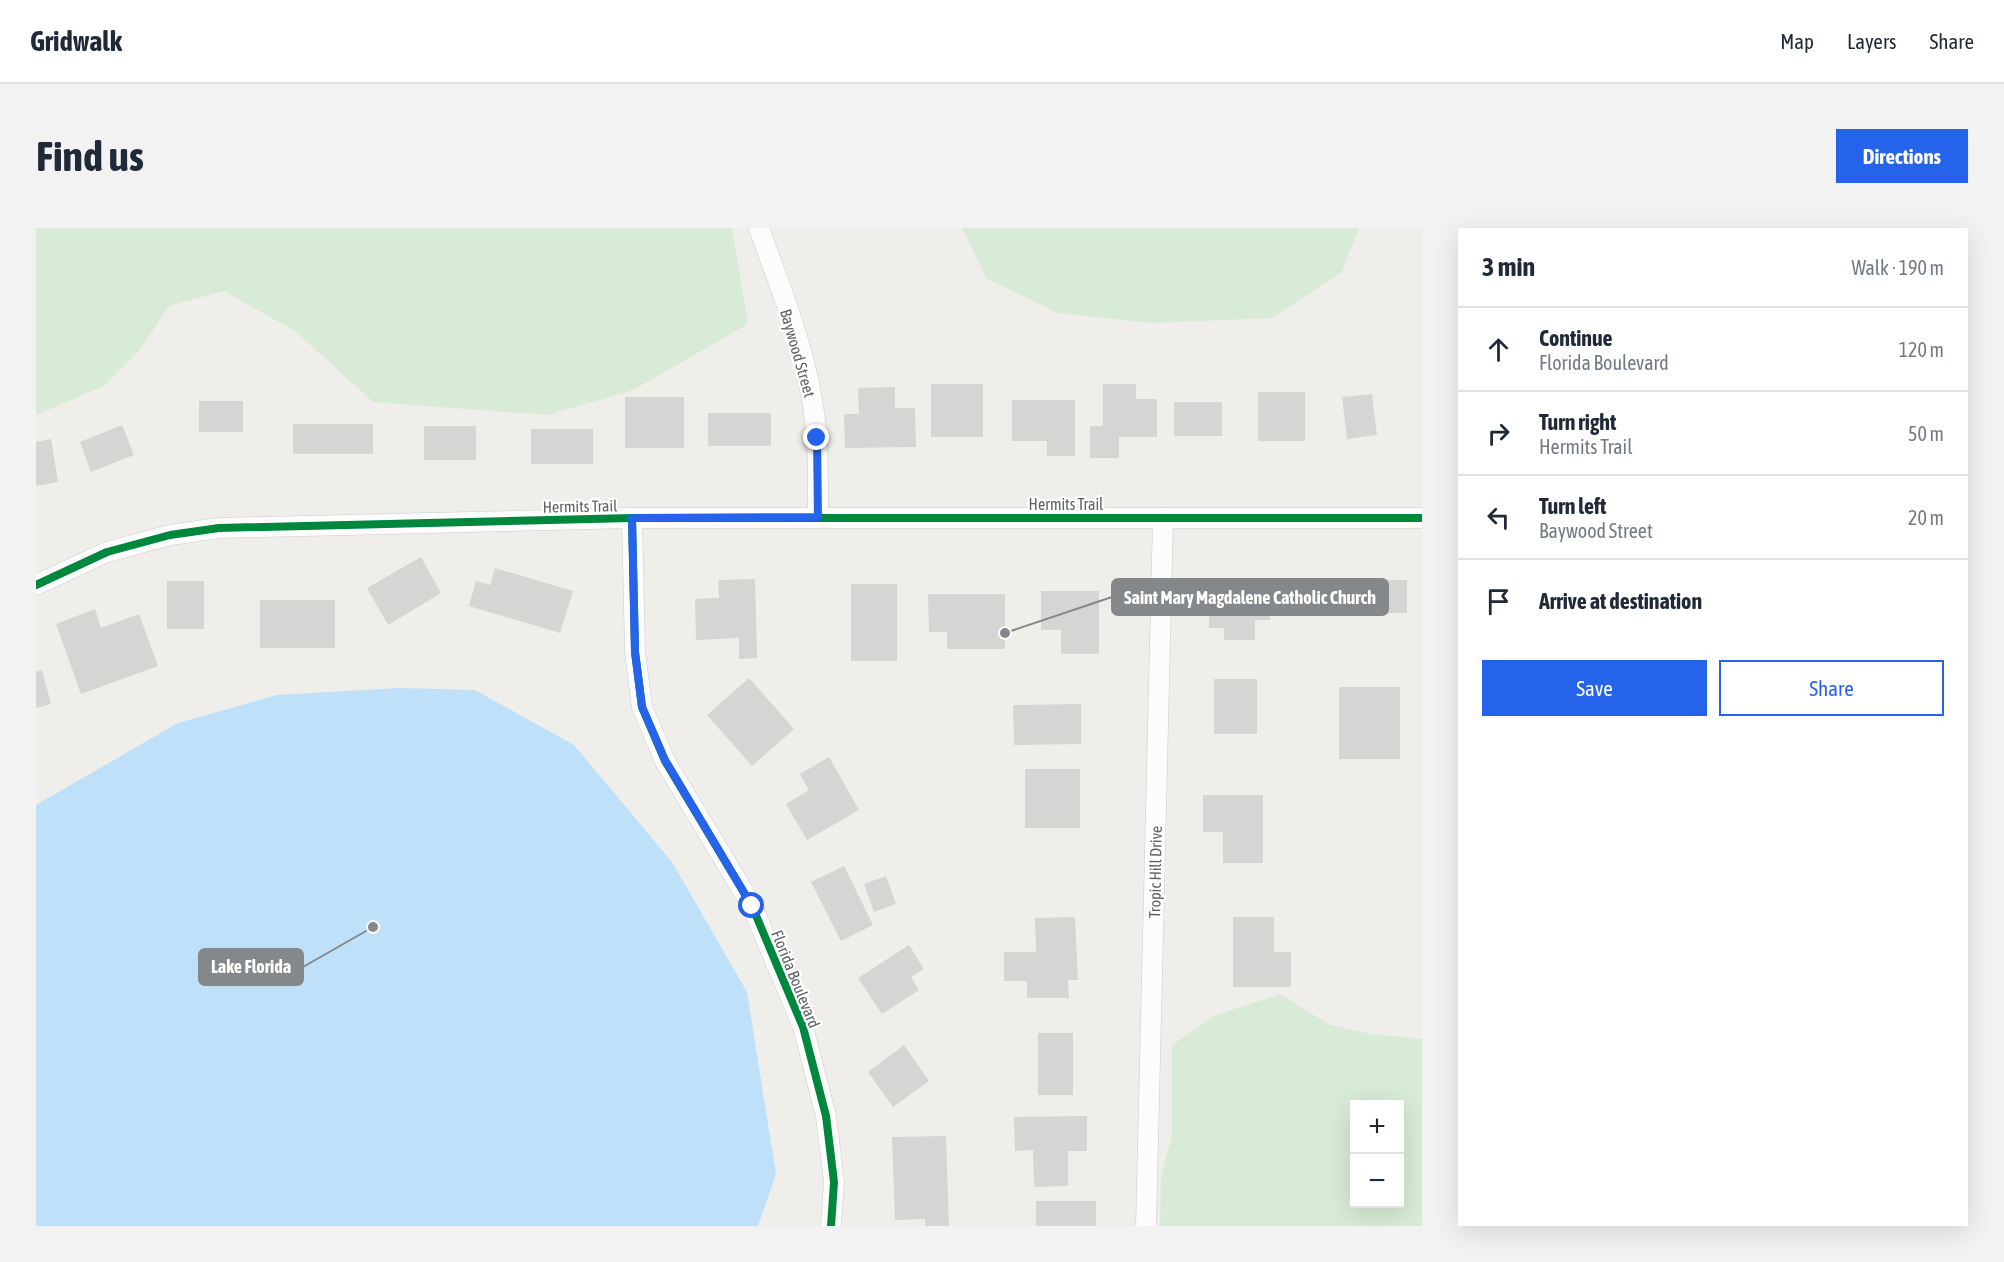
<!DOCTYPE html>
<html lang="en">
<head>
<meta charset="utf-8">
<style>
	:root { --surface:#fff; --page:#f2f2f3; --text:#1f2937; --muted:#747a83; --line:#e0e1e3; --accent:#2563eb }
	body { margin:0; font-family:"Asap Condensed",sans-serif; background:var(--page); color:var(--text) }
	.controls { position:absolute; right:18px; bottom:18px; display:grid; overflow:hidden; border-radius:0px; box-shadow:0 6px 24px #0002 }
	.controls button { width:54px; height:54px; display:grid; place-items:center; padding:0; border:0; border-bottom:2px solid var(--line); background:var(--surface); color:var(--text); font:30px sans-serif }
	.stop { position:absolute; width:18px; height:18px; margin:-14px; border:4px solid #2563eb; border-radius:50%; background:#fff }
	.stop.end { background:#2563eb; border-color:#fff; box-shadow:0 2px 6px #0008 }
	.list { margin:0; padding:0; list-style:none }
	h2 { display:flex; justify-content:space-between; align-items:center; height:78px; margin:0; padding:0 24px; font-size:26px }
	h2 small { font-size:20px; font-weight:400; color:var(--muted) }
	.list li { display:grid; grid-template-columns:39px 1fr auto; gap:18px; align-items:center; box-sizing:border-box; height:84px; padding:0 24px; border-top:2px solid var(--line) }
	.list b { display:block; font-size:22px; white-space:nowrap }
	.list p { margin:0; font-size:20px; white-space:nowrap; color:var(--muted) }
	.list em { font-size:20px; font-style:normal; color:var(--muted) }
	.actions { display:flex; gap:12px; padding:18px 24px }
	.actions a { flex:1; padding:14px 0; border:2px solid var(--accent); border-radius:0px; text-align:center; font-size:21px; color:var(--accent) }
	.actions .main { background:var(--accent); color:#fff }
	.icon { flex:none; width:33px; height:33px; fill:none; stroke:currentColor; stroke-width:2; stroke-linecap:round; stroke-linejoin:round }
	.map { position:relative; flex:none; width:1386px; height:998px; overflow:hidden; border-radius:0px }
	header { display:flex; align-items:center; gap:36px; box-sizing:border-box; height:84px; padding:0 30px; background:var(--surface); border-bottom:2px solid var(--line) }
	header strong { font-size:28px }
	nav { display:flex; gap:33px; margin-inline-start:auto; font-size:21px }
	.intro { display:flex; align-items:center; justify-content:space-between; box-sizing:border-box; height:144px; padding:0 36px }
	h1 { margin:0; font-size:42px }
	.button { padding:15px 27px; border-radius:0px; background:var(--accent); color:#fff; font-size:21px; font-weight:700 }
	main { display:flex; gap:36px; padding:0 36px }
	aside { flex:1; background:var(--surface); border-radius:0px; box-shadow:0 6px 24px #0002 }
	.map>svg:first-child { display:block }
</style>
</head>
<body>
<header>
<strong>Gridwalk</strong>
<nav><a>Map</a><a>Layers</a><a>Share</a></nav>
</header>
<div class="intro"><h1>Find us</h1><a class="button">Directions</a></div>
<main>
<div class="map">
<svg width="1386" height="998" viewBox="0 0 1386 998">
	<rect width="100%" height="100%" fill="#efeeea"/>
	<g fill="#d8ebd6" fill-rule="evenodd">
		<path d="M0,0H696L712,96L597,162L512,187L337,174L259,103L188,63L133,78L103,123L68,158L0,187Z"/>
		<path d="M926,0H1323L1306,44L1236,90L1116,95L1021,85L950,50Z"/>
		<path d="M1244,766L1294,797L1334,806L1386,811V998H1124L1125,948L1136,907V817L1180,787ZM1318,876H1364V976H1318Z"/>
	</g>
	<path fill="#bfe0f9" d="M363,460L439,462L538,517L636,634L711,764L740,946L722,998H0V577L142,495L241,467Z"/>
	<g fill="#d6d5d3">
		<rect x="895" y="156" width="52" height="53"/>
		<path d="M1067,156H1100V171H1121V209H1083V230H1054V198H1067Z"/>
		<path d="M859,159V180H879L880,219L809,220L808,186H823L822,160Z"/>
		<rect x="1222" y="164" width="47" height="49"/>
		<path d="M1336,166L1341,207L1311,211L1306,169Z"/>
		<rect x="589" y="169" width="59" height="51"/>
		<path d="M976,172H1039V228H1011V213H976Z"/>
		<rect x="163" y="173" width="44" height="31"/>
		<rect x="1138" y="174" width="48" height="34"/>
		<rect x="672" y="185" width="63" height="33"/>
		<rect x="257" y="196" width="80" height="30"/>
		<path d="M86,197L98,227L55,244L44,214Z"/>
		<rect x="388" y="198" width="52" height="34"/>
		<rect x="495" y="201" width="62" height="35"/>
		<path d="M15,211L22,254L0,258V214Z"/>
		<path d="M385,329L405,365L352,397L331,360Z"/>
		<path d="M459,340L537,363L524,405L433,378L440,353L454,357Z"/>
		<path d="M719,351L721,430L703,431V410L660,412L659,371L683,370L682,352Z"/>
		<rect x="1319" y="352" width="52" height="33"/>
		<rect x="131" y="353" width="37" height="48"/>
		<rect x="815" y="356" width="46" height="77"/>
		<path d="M1173,361H1234V392H1219V412H1188V400H1173Z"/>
		<path d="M1005,363H1063V426H1025V402H1005Z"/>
		<path d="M892,366H969V421H911V404H893Z"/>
		<rect x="224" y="372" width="75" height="48"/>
		<path d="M59,381L65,400L103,386L122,438L45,466L20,396Z"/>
		<path d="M6,442L15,476L0,480V444Z"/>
		<path d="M713,450L758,501L716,538L671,487Z"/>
		<rect x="1178" y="451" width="43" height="55"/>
		<rect x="1303" y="459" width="61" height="72"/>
		<path d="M1045,476V516L978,517L977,477Z"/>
		<path d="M793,529L823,582L771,612L750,576L773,562L764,546Z"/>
		<rect x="989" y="541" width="55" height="59"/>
		<path d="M1167,567H1227V635H1187V604H1167Z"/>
		<path d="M808,638L837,697L805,713L775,654Z"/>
		<path d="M850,648L860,676L838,684L828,656Z"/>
		<path d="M1039,689L1042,752H1032L1033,770H991V753H968V724H1000L999,690Z"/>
		<path d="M1197,689H1238V724H1255V759H1197Z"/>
		<path d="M873,717L888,741L875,749L883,762L846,786L822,750Z"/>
		<rect x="1002" y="805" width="35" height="62"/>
		<path d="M868,817L893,853L857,879L832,844Z"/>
		<path d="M1051,888V923H1032V958L998,959L997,922L979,923L978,889Z"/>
		<path d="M910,908L913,998H889V991L859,992L856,909Z"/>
		<rect x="1000" y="973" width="60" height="25"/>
	</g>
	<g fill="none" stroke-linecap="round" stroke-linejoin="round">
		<g stroke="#cbcccc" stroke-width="21">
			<g id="minor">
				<path d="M723,0C742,54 765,109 775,166C783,207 782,248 782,289"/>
				<path d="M596,290L599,424L606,479L629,533L716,678L767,799L790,888L798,954L795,998"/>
				<path d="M0,357L71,324L134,307L183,300L596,290H1386"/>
				<path d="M1110,998L1127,290"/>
			</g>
		</g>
		<use href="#minor" stroke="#fdfcfc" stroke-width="20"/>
		<g stroke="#fff" stroke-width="11">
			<g id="cycleway">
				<path d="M596,290L599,424L606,479L629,533L716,678L767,799L790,888L798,954L795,998"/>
				<path d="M0,357L71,324L134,307L183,300L596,290H1386"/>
			</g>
		</g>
		<use href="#cycleway" stroke="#00873e" stroke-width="8"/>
	</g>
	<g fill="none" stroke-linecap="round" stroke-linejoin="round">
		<path stroke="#2563eb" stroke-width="8" d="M716,678L629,532L606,479L599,424L596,290L782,289L781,210"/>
	</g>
	<g text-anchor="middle" stroke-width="4.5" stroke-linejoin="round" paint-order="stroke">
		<g font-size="16" fill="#5f6368" stroke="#fff">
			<text transform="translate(762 125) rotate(74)" y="6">Baywood Street</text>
			<text x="1030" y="282">Hermits Trail</text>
			<text transform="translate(544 278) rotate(-1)" y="6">Hermits Trail</text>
			<text transform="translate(1119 644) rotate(-89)" y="6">Tropic Hill Drive</text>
			<text transform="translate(760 751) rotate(68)" y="6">Florida Boulevard</text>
		</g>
	</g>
	<path fill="none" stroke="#84888a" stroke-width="2" d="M969 405L1076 369M337 699L267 739"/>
	<g fill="#84888a" stroke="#fff" stroke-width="2">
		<circle cx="969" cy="405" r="6"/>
		<circle cx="337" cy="699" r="6"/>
	</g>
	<g fill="#84888a" stroke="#84888a" stroke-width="2">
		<rect x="1076" y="351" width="276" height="36" rx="6"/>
		<rect x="163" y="721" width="104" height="36" rx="6"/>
	</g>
	<g font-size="18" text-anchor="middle" font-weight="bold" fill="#fff">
		<text x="1214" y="376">Saint Mary Magdalene Catholic Church</text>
		<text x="215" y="745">Lake Florida</text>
	</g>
</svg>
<div class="controls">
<button>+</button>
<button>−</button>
</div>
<div class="stop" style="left:716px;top:678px"></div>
<div class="stop end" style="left:781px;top:210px"></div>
</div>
<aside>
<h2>3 min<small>Walk · 190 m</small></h2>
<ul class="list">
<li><svg class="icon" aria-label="ahead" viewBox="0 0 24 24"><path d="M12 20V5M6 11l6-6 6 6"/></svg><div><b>Continue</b><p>Florida Boulevard</p></div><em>120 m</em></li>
<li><svg class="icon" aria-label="right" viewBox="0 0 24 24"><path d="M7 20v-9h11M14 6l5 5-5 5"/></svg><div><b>Turn right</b><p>Hermits Trail</p></div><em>50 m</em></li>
<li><svg class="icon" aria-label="left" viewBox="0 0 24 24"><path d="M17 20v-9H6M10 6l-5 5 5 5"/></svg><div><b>Turn left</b><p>Baywood Street</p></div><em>20 m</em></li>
<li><svg class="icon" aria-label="arrive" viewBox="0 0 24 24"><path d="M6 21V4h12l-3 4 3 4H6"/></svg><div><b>Arrive at destination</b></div></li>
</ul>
<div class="actions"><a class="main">Save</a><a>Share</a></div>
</aside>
</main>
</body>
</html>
